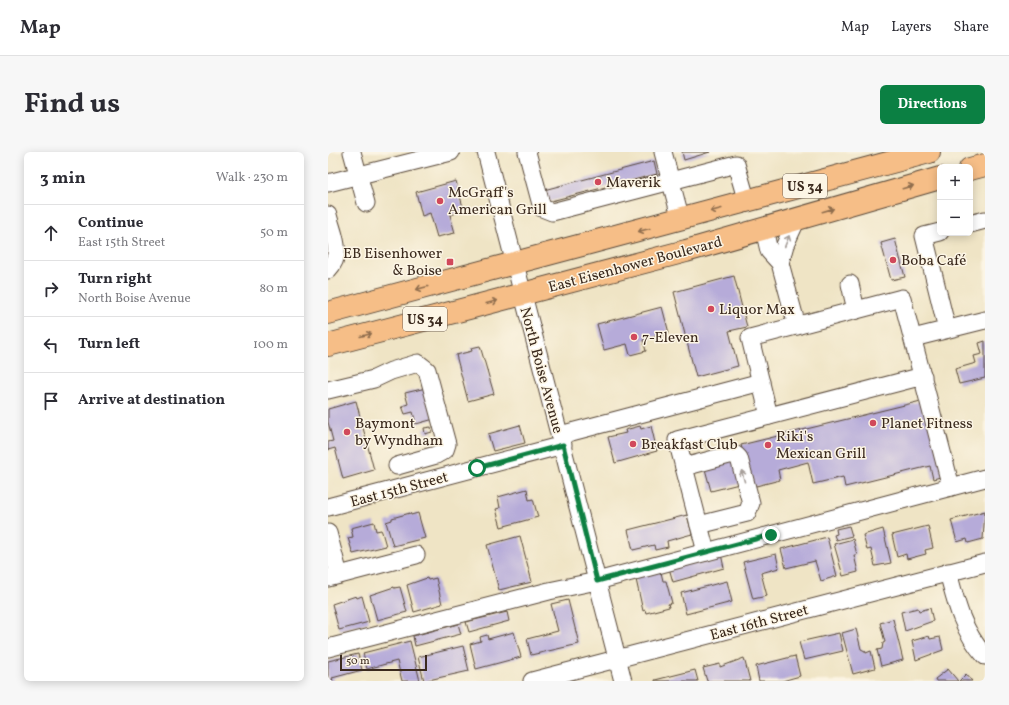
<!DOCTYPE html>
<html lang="en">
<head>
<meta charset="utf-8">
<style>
	:root { --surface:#fff; --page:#f7f7f7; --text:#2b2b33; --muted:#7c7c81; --line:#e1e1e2; --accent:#0b8043 }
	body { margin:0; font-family:Vollkorn,serif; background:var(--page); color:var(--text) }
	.controls { position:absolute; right:12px; top:12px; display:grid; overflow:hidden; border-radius:6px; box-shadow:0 2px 10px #0003 }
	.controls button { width:36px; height:36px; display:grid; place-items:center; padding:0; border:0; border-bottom:1px solid var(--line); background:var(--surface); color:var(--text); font:20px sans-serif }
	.scale { position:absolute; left:12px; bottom:10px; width:87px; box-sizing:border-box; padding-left:4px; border:2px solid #3b2a1e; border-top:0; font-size:11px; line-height:14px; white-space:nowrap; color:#3b2a1e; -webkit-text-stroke:3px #fcf5e5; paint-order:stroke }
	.stop { position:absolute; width:12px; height:12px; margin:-9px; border:3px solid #0b8043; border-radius:50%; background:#fff }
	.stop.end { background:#0b8043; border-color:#fff; box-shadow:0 1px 4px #0008 }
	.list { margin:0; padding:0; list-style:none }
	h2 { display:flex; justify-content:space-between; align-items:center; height:52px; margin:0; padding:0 16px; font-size:17px }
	h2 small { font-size:13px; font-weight:400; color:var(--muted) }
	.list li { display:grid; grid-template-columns:26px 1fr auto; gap:12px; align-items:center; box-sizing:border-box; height:56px; padding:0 16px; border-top:1px solid var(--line) }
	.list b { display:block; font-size:15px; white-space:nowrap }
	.list p { margin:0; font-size:13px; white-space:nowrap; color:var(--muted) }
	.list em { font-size:13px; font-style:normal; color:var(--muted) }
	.icon { flex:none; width:22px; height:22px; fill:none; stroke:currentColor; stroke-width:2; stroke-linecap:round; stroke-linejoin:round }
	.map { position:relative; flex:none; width:657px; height:529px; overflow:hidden; border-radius:6px }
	header { display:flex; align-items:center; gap:24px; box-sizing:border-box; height:56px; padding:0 20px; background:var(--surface); border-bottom:1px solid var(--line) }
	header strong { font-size:19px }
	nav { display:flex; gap:22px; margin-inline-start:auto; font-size:14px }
	.intro { display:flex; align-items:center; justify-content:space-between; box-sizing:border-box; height:96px; padding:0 24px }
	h1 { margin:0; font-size:28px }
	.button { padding:10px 18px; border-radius:6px; background:var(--accent); color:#fff; font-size:14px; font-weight:700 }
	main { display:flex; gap:24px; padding:0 24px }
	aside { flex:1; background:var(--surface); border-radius:6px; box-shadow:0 2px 10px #0003 }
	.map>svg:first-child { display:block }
</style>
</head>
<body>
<header>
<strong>Map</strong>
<nav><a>Map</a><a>Layers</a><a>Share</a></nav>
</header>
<div class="intro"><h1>Find us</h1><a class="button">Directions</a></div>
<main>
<aside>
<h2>3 min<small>Walk · 230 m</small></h2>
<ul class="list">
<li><svg class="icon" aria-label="ahead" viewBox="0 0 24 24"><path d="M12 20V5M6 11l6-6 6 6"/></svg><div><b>Continue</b><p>East 15th Street</p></div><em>50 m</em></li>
<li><svg class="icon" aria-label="right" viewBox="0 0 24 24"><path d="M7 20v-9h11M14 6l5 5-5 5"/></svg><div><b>Turn right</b><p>North Boise Avenue</p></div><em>80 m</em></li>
<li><svg class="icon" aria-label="left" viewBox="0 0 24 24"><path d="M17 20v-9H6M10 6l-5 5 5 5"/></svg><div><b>Turn left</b></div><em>100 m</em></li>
<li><svg class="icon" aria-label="arrive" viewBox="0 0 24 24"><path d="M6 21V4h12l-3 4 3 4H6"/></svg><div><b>Arrive at destination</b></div></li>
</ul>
</aside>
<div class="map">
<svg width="657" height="529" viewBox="0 0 657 529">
	<rect width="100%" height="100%" fill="#fcf5e5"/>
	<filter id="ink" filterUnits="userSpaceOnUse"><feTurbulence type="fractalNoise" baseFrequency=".025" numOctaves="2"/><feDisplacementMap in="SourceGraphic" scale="8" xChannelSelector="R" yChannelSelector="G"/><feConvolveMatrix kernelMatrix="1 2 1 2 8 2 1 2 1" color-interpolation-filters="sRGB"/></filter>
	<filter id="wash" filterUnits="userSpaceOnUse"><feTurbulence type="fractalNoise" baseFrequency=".012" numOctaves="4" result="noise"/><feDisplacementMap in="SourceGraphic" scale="16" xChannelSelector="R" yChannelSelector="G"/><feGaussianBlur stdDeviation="0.9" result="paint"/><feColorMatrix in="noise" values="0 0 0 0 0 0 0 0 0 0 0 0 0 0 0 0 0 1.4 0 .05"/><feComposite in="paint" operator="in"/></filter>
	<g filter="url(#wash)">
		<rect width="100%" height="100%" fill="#efe4c5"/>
		<g id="blocks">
			<g fill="#b6abd9">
				<path d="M354,0H382L356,8Z"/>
				<path d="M326,9L329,22L215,51L212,39Z"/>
				<path d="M128,29L136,59L122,63L127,81L109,85L102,61L94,64L88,40Z"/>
				<path d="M567,87L577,125L563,128L553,91Z"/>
				<path d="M406,124L419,175L401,179L410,214L368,225L346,140Z"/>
				<path d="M334,155L341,181L315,188L318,199L302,203L299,192L276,198L269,172Z"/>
				<path d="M657,189V226L631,232L627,217L648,211L646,204L654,202L651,191Z"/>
				<path d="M152,194L166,242L140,249L128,203L144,199L143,196Z"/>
				<path d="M98,236L106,267L88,272L85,260L77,262L74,254L80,252L77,241Z"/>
				<path d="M597,248L616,324L605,327L602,314L517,335L515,325L485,332L480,310L450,318L452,328L424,335L413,293Z"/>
				<path d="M28,249L46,318L15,327L7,296L0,298V290L5,289L0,270V257Z"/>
				<path d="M192,273L197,291L165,299L160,282Z"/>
				<path d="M312,274L313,277L323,274L329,299L287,311L280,285L298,281L297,278Z"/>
				<path d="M103,275L104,280L97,282L96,276Z"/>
				<path d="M408,306L415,331L383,339L377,317Z"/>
				<path d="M199,337L201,348L205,347L210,365L173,375L168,357L172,356L170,345Z"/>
				<path d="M657,359L655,387L640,391L639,387L629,390L623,368Z"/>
				<path d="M82,361L83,363L90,361L97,386L65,394L58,370L64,368V366Z"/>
				<path d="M359,363L364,382L339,389L340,395L327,398L326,393L305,398L300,378Z"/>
				<path d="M46,370L48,379L53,378L54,380L58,394L25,402L20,386L25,385L23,376Z"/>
				<path d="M521,374L524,384L508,388L506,383L509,382L508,377Z"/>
				<path d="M600,374L605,396L597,398L598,402L579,407L578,402L569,405L564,383Z"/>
				<path d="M555,377L563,411L547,414L543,397L539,398L535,383Z"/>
				<path d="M192,384L204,430L171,438L159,393Z"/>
				<path d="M499,385L509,424L493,429L487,409L458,416L453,397Z"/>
				<path d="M525,387L529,403H526L530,420L515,424L506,392Z"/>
				<path d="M393,402L396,416L345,430L341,416Z"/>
				<path d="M448,402L451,416L433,421L439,444L425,447L415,410Z"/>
				<path d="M332,416L335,429H338L344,451L340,452L341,455L318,461L317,458L315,459L307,423Z"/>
				<path d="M99,426L100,428L108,426L114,452L86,460L79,433Z"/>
				<path d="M399,429L404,450L358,462L353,441Z"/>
				<path d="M66,435V436L72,435L79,460L49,468L42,443Z"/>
				<path d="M28,444L29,446L34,444L41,470L11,478L4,452Z"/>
				<path d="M240,448L251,492L203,503L199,487L230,479L223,452Z"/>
				<path d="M590,456L591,459L602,456L605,469L577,479L573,460Z"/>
				<path d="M179,460L181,469L141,480L138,470Z"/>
				<path d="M565,467L575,508L553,514L549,498L554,497L555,491L557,490L552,471Z"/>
				<path d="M130,472L133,482L87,494L85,484Z"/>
				<path d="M528,477L533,497L537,499L538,501L543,499L547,516L525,522L514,481Z"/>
				<path d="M186,480L193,505L148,517L142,492L153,489L152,485L159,483L160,487Z"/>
				<path d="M511,481L515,499L476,508L471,490Z"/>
				<path d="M601,484L602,487L612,485L615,498L588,508L584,489Z"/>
				<path d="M82,489L92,529H74L69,509L39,517L35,501Z"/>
				<path d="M135,494L141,519L96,529L90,505Z"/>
				<path d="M30,502L34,518L4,526L5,529H0V509Z"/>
				<path d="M467,504L472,524L454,529H431L428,514Z"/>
				<path d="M416,506L422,529H379L375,516L392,512V515Z"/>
				<path d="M620,517L630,529H608L607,527Z"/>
				<path d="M367,518L370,529H327V528Z"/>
				<path d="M638,522L644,529H631Z"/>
			</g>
		</g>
	</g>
	<g filter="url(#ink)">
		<use href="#blocks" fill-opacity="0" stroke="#564637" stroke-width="1"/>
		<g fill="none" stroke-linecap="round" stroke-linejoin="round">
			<g stroke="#564637" stroke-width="19">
				<g id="minor">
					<path d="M24,0L38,51"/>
					<path d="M158,0L295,529"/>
					<path d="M199,0L214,56L224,60L408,12L419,50"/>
					<path d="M335,0L353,68"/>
					<path d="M0,31L123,0"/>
					<path d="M0,63C5,83 16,101 0,118"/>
					<path d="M642,72L657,68"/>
					<path d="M436,77L441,99L452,111L469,174"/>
					<path d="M612,80L596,84L619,177"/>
					<path d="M452,111L457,93L469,67"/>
					<path d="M522,132L528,158"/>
					<path d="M585,186L657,168"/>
					<path d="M0,238L46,227L63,219L90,211L99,218L119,292L117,298L108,303L69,314"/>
					<path d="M441,264L422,186L574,146L623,335"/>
					<path d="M232,283L433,230"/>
					<path d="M356,315L401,303H408L411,306L423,351L419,361L371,373"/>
					<path d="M0,355L235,293"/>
					<path d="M0,381L11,423"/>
					<path d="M378,400L349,288L595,224"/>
					<path d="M620,420C628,451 635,480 657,504"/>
					<path d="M0,426L88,403"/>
					<path d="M0,496L221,439L269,429L657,326"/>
					<path d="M204,529L657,411"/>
				</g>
			</g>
			<g stroke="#564637" stroke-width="24">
				<g id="highway">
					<path d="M642,17L657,13"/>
					<path d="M0,161L601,0"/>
					<path d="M0,193L358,99L612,26"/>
				</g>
			</g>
			<use href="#minor" stroke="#fff" stroke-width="17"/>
			<use href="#highway" stroke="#f6be87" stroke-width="22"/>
		</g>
		<defs><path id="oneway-shaft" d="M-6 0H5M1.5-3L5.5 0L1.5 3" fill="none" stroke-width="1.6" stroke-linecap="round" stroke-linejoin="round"/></defs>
		<g stroke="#8f6d4d">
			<use href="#oneway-shaft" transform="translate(580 35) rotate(-16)"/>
			<use href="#oneway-shaft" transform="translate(388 58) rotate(165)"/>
			<use href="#oneway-shaft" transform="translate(500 58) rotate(-16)"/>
			<use href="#oneway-shaft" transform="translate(316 78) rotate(165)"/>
			<use href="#oneway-shaft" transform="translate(94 136) rotate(165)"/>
			<use href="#oneway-shaft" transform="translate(164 150) rotate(-15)"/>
			<use href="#oneway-shaft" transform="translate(38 183) rotate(-15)"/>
		</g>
		<g stroke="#a79f9a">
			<use href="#oneway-shaft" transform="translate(459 89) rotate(-68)"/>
			<use href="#oneway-shaft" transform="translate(415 324) rotate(-105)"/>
		</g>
	</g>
	<g fill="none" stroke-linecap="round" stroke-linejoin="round" filter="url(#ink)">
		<path stroke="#0b8043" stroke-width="5" d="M149,316L235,293L269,429L443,383"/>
	</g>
	<g fill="#d1495b" stroke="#fcf5e5" stroke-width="1.5">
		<circle cx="270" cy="30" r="4"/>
		<circle cx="112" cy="49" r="4"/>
		<circle cx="565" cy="108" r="4"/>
		<rect x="118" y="106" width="8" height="8" rx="2"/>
		<circle cx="383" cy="157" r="4"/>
		<circle cx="306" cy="185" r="4"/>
		<circle cx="545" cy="271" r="4"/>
		<circle cx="19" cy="280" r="4"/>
		<circle cx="305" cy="292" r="4"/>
		<circle cx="440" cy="293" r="4"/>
	</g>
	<g text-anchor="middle" stroke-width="3" stroke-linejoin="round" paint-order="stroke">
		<g fill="#fcf5e5" stroke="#75675a" stroke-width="1">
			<rect x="455" y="22" width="44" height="24" rx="3"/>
			<rect x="75" y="155" width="44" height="24" rx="3"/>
		</g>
		<g font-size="14" font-weight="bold" fill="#3b2a1e">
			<text x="477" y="39">US 34</text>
			<text x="97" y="172">US 34</text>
		</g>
		<g font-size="15" fill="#3b2a1e" stroke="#fcf5e5" text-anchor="start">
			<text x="278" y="35">Maverik</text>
			<text x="120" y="45">McGraff's<tspan x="120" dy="17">American Grill</tspan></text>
			<text x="114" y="106" text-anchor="end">EB Eisenhower<tspan x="114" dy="17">&amp; Boise</tspan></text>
			<text x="573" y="113">Boba Café</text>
			<text x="391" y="162">Liquor Max</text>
			<text x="314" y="190">7-Eleven</text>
			<text x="27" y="276">Baymont<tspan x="27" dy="17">by Wyndham</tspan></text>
			<text x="553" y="276">Planet Fitness</text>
			<text x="448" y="289">Riki's<tspan x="448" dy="17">Mexican Grill</tspan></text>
			<text x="313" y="297">Breakfast Club</text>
		</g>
		<g font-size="15" fill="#3b2a1e" stroke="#fcf5e5">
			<text transform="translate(307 112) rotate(-15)" y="5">East Eisenhower Boulevard</text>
			<text transform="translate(214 218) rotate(75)" y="5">North Boise Avenue</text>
			<text transform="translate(71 337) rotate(-15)" y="5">East 15th Street</text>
			<text transform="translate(431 470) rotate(-15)" y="5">East 16th Street</text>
		</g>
	</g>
</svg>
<div class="controls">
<button>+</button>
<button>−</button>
</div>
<div class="scale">50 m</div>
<div class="stop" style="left:149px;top:316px"></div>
<div class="stop end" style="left:443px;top:383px"></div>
</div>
</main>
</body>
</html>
